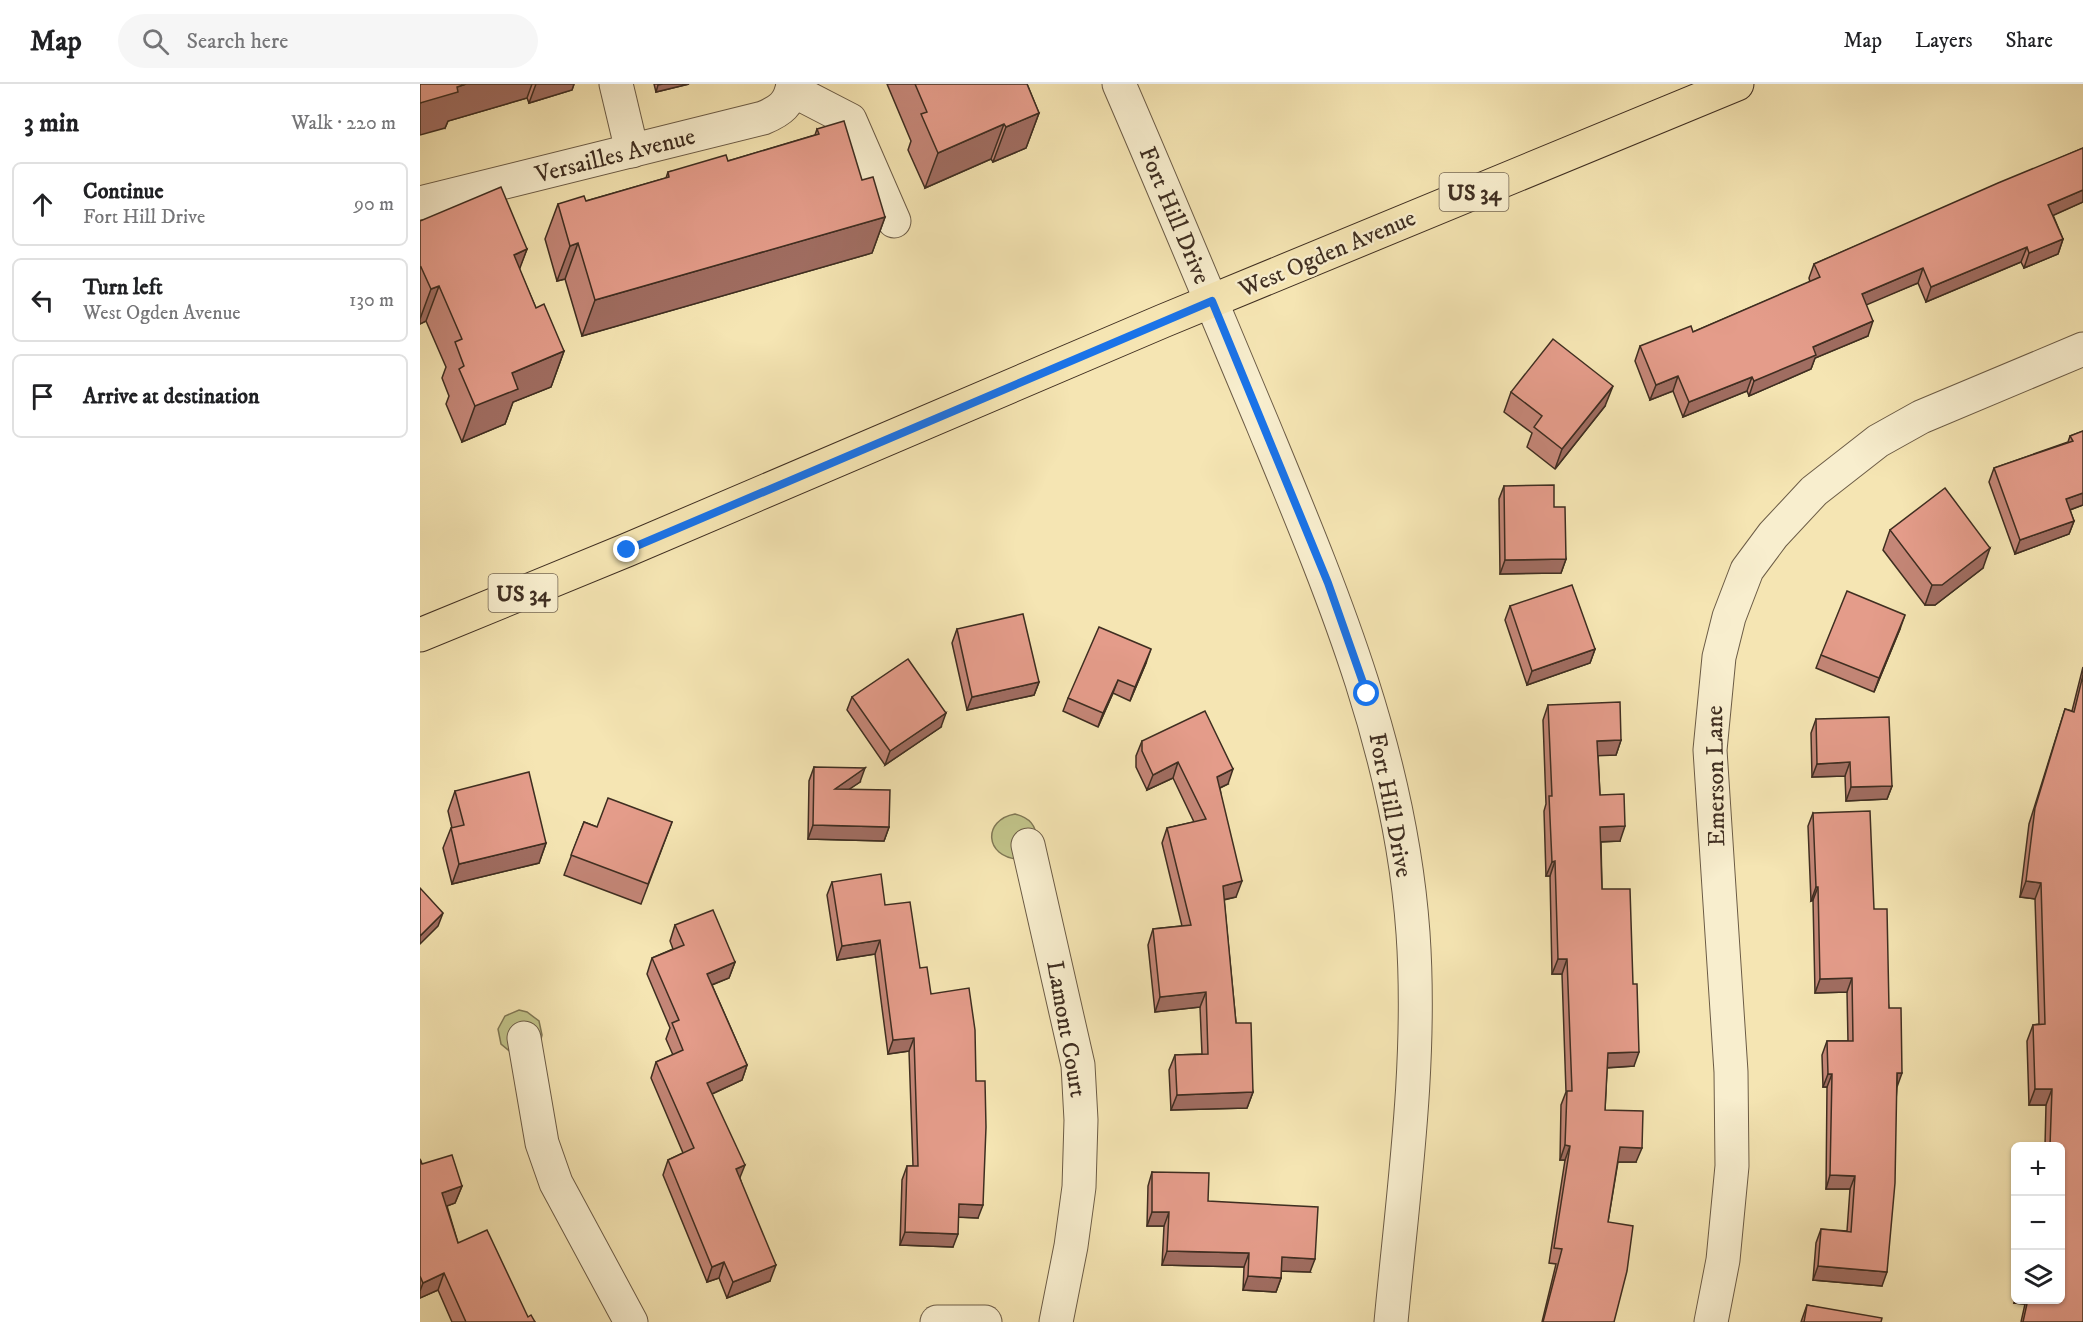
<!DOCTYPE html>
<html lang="en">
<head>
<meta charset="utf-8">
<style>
	:root { --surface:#fff; --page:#f6f6f6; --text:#202124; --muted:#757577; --line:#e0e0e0 }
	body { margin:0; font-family:"IM FELL DW Pica",serif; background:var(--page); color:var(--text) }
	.controls { position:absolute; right:18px; bottom:18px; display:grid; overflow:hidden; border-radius:9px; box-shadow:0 2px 4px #0004 }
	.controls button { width:54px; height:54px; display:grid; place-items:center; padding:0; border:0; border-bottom:2px solid var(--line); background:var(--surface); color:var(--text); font:30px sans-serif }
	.stop { position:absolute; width:18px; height:18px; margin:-14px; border:4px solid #1a73e8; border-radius:50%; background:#fff }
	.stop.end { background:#1a73e8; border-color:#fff; box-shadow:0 2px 6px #0008 }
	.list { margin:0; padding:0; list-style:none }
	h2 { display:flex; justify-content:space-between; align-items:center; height:78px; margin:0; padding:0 24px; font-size:26px }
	h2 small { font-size:20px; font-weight:400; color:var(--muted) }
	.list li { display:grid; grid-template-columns:39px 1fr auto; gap:18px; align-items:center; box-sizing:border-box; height:84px; margin:0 12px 12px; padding:0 12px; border:2px solid var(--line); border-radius:9px }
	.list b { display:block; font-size:22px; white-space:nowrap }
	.list p { margin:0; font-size:20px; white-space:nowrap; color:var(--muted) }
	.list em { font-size:20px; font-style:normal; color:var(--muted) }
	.icon { flex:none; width:33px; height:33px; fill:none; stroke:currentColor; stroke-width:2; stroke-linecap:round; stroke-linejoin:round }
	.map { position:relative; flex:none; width:1663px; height:1238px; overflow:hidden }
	header { display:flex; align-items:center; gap:36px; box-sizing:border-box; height:84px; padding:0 30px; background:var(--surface); border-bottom:2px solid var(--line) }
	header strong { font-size:28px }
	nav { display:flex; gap:33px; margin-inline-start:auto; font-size:21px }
	.search { width:420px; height:54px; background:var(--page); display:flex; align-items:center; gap:15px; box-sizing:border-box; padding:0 21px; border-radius:33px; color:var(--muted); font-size:22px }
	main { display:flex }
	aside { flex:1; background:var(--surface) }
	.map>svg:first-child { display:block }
</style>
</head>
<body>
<header>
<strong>Map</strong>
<div class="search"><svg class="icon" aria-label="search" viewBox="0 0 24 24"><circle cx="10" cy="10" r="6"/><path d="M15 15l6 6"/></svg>Search here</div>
<nav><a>Map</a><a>Layers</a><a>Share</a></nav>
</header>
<main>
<aside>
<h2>3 min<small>Walk · 220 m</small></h2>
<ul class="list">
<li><svg class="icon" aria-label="ahead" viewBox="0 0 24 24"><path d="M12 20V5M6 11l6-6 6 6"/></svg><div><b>Continue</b><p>Fort Hill Drive</p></div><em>90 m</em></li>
<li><svg class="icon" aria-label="left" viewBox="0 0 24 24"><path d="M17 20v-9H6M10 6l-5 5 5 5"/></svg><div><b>Turn left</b><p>West Ogden Avenue</p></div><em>130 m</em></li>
<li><svg class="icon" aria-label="arrive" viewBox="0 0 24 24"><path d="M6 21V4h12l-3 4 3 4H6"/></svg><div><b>Arrive at destination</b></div></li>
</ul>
</aside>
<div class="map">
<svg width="1663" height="1238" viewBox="0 0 1663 1238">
	<rect width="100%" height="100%" fill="#f5e5b3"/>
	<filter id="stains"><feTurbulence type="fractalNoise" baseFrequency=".00333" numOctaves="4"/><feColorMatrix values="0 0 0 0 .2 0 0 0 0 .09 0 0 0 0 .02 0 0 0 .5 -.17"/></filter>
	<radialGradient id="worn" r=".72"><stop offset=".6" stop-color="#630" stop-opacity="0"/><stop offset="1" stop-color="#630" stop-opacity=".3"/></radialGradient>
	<g fill="#c1c389" stroke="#807855" stroke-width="1.5">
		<path d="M595,730C610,734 616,741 617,756L598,775C565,773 562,736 595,730Z"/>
		<path d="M99,926L107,928L119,937L122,951L120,959L93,970L81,960L78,945L85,932Z"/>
	</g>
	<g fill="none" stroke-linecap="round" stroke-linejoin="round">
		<g stroke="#6c5c46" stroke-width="35">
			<g id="minor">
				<path d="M196,0L212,67"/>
				<path d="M699,0C748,113 795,227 843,341C912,508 980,667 993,849C1002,979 983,1109 971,1238"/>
				<path d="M372,6L430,36L474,137"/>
				<path d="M0,119L343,34C360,27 370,20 373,0"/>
				<path d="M608,761L658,981L661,1036L659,1103L651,1162L636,1238"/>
				<path d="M104,954L122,1059L136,1099L211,1238"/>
				<path d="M517,1238H565"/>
				<path d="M1291,1238L1303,1176L1312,1082L1311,988L1290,666L1299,573L1309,533L1327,486L1353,451L1394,407L1458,357L1501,333L1663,265"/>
			</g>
		</g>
		<g stroke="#3f2e21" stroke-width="35">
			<path id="major" d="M0,551L207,466L743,237L1317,0"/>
		</g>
		<use href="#minor" stroke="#f8eece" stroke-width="33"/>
		<use href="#major" stroke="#f5e5b3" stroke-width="33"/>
	</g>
	<g fill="#c48677" stroke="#3f2e21" stroke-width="1.5">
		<path d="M0,0H154L152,6L109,19L107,14L28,37L25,44Z"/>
		<path d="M234,0H269L236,8Z"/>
		<path d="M467,0H607L619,29L606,64L573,78L571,75L505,104L488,66L491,57Z"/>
		<path d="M397,45L442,96L465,133L452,169L162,252L145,195L137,197L125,155L138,120L166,117L246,94L248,88L308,77L395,51Z"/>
		<path d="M1663,64V118L1633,131L1643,155L1638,170L1604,184L1601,178L1506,218L1498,199L1446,220L1448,252L1395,274L1391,285L1329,312L1327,307L1263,333L1253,307L1230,316L1215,277L1220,262L1273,248L1390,198L1389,194L1394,180Z"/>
		<path d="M0,137L107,165L99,185L116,224L144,267L131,303L93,318L85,340L42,358L26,320L29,312L22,294L26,283L6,237L0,240Z"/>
		<path d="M1091,308L1185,322L1135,385L1107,363L1112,349L1084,328Z"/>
		<path d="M1663,347V421L1650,426L1654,437L1649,450L1595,470L1569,398L1574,384L1648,358L1650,352Z"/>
		<path d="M1084,402L1134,423L1146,475L1141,489L1080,490L1079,415Z"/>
		<path d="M1470,446L1563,484L1515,521H1505L1463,466Z"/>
		<path d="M1090,522L1175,565L1170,579L1107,601L1085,536Z"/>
		<path d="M537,545L619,598L614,611L547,626L532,559Z"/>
		<path d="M1480,545L1454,608L1396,584L1401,571Z"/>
		<path d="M726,579L710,617L693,609L678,643L643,627L648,614Z"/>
		<path d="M1663,583V1238H1601L1605,1220L1594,1219L1596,1210V1215H1641V1062H1625L1626,1021H1609L1607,957L1613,941L1619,940L1615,815L1600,813L1609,740L1645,625L1652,627Z"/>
		<path d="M432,613L521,643L465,681L427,626Z"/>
		<path d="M1128,621L1201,656L1196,671H1178L1180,711L1200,757L1181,758L1182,805L1214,982L1187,984L1185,1026L1216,1078H1198L1188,1138L1194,1238H1122L1136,1180L1129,1179L1145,1076H1140L1141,1021L1146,1008L1142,890H1132L1130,792H1126L1124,727L1126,720L1123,636Z"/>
		<path d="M1396,635L1472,702L1467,715L1426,717L1425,692L1392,693L1391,649Z"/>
		<path d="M722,657L808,700L800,704L816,813L804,816L816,939L833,1008L827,1024L751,1026L749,986L755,971L782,970L780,923L735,928L728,861L733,845L762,842L742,759L747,744L774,738L753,694L727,706L716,683V672Z"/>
		<path d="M394,683L440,698L429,705L469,743L464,757L388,755L389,697Z"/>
		<path d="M35,707L126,759L119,779L32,800L23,764L31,744H32L28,727Z"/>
		<path d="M1393,729L1454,825L1469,924L1477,1003L1462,1202L1393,1196L1396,1159L1401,1145L1427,1147L1430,1105H1406L1407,1003H1403L1402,971L1407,957H1428L1427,908L1395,909L1393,816L1391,817L1388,742Z"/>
		<path d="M164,738L177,743L252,738L221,820L144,791Z"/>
		<path d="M412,798L465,821L500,884L511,910L558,1134L538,1133L533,1163L480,1161L482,1096L487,1082H493L489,967L468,970L455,870L417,876L407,811Z"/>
		<path d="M255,841L315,878L309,894L292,901L327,981L322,996L292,1010L320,1094L350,1197L307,1214L299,1194L287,1198L243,1091L248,1076L263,1069L231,994L236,978L253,971L246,955L250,944L227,890L232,874L253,865L250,857Z"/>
		<path d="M0,1075L2,1080L42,1102L35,1119L27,1122L38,1159L108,1233L115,1238H32L18,1206L0,1214Z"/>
		<path d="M732,1088L788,1117L890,1188L861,1187V1194L856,1208L823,1206L824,1183L742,1181L744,1142H727L728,1102Z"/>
		<path d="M1387,1221L1461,1238H1381Z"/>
	</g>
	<g fill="#a06d61" stroke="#3f2e21" stroke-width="1.5">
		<path d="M46,0H112L107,14L28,37L25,44L0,51V19L37,3Z"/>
		<path d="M116,0H154L152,6L109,19Z"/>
		<path d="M243,0H269L236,8L238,1Z"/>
		<path d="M619,29L606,64L573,78L586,43Z"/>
		<path d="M584,40L571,75L505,104L518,69Z"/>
		<path d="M1663,106V118L1623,136L1628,121Z"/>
		<path d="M465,133L452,169L162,252L175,216Z"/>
		<path d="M1643,155L1638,170L1604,184L1609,169Z"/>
		<path d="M158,159L145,195L137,197L150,162Z"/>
		<path d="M1607,163L1601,178L1506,218L1511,203Z"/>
		<path d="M107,165L94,200V171Z"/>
		<path d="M1503,184L1498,199L1437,225L1442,210Z"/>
		<path d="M19,202L6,237L0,240V235L11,205Z"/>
		<path d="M1453,237L1448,252L1395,274L1391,285L1329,312L1334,297L1393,263Z"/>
		<path d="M144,267L131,303L93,318L85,340L42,358L55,322L92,289Z"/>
		<path d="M1258,292L1253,307L1230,316L1236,301Z"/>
		<path d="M1332,293L1327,307L1263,333L1269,318Z"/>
		<path d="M1193,302L1185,322L1135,385L1142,365Z"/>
		<path d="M1663,409V421L1641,429L1646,415Z"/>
		<path d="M1654,437L1649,450L1595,470L1600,456Z"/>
		<path d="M1570,464L1563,484L1515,521H1505L1512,501Z"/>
		<path d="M1146,475L1141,489L1080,490L1085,476Z"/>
		<path d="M1485,531L1480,545L1454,608L1459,594Z"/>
		<path d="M731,565L726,579L710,617L715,603Z"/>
		<path d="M1175,565L1170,579L1107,601L1112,587Z"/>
		<path d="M698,596L693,609L678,643L683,629Z"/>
		<path d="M619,598L614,611L547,626L552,613Z"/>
		<path d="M526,629L521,643L465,681L470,667Z"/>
		<path d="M1201,656L1196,671L1172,672L1177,657Z"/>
		<path d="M758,678L753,694L727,706L733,691Z"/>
		<path d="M1430,678L1425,692L1392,693L1397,680Z"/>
		<path d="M445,684L440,698L410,718L415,705Z"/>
		<path d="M813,685L808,700L791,708L797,693Z"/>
		<path d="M1472,702L1467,715L1426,717L1431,703Z"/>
		<path d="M393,741L469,743L464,757L388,755Z"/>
		<path d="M1205,742L1200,757L1175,758L1180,743Z"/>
		<path d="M126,759L119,779L32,800L39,780Z"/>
		<path d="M1135,777L1130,792H1126L1132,778Z"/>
		<path d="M822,797L816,813L797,817L803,802Z"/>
		<path d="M1606,797L1621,799L1615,815L1600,813Z"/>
		<path d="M1396,803H1398L1393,816L1391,817Z"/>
		<path d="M23,829L18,842L0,860V852Z"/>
		<path d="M460,856L455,870L417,876L422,862Z"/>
		<path d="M1138,875H1147L1142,890H1132Z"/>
		<path d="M315,878L309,894L281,905L287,890Z"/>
		<path d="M1432,894L1427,908L1395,909L1400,895Z"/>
		<path d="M786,908L780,923L735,928L740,913Z"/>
		<path d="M494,954L489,967L468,970L473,956Z"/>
		<path d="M1219,968L1214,982L1182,984L1188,969Z"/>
		<path d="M327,981L322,996L281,1015L287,999Z"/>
		<path d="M1477,989H1482L1477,1003Z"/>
		<path d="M1408,990H1412L1407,1003H1403Z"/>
		<path d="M1615,1005H1632L1626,1021H1609Z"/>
		<path d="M833,1008L827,1024L751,1026L757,1011Z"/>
		<path d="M1145,1061L1150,1062L1145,1076H1140Z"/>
		<path d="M1200,1063L1222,1064L1216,1078H1195Z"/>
		<path d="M325,1081L319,1096L316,1085Z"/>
		<path d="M1410,1091L1435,1092L1430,1105H1406Z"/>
		<path d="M42,1102L35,1119L16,1126L22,1109Z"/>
		<path d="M539,1120L563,1121L558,1134L534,1133Z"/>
		<path d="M732,1128H749L744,1142H727Z"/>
		<path d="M485,1148L538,1150L533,1163L480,1161Z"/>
		<path d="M747,1167L829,1169L824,1183L742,1181Z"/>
		<path d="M862,1173L895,1175L890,1188L857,1187Z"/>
		<path d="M304,1178L299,1194L287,1198L292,1183Z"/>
		<path d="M356,1181L350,1197L307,1214L313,1198Z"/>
		<path d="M1398,1182L1467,1188L1462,1202L1393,1196Z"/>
		<path d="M24,1189L18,1206L0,1214V1207L3,1199Z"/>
		<path d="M828,1192L861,1194L856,1208L823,1206Z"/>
		<path d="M1596,1215H1607L1605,1220L1594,1219Z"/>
	</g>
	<g fill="#e49c8a" stroke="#3f2e21" stroke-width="1.5">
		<path d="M0,0H46L37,3L38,8L0,19Z"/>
		<path d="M495,0H607L619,29L586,43L584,40L518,69L501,30L507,28Z"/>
		<path d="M424,37L442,96L453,93L465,133L175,216L158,159L150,162L138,120L164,112L166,117L187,111L249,93L248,88L306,71L308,77L399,50L397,45Z"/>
		<path d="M1663,64V106L1628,121L1643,155L1609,169L1607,163L1511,203L1503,184L1442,210L1453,237L1393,263L1396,271L1334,297L1332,293L1269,318L1258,292L1236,301L1220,262L1271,242L1273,248L1400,193L1394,180L1578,99Z"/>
		<path d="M81,103L107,165L94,171L116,224L124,220L144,267L92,289L98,305L55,322L39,285L44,282L35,258L42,255L19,202L11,205L1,183L0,184V137Z"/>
		<path d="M1133,255L1193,302L1142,365L1114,343L1122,332L1091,308Z"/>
		<path d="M1663,347V409L1646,415L1654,437L1600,456L1574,384L1653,357L1650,352Z"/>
		<path d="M1134,401V423H1145L1146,475L1085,476L1084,402Z"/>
		<path d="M1525,404L1570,464L1522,501H1512L1470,446Z"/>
		<path d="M1152,501L1175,565L1112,587L1090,522Z"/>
		<path d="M1427,507L1485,531L1459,594L1401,571Z"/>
		<path d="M603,530L619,598L552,613L537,545Z"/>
		<path d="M679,543L731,565L715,603L698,596L683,629L648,614Z"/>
		<path d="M488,575L526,629L470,667L432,613Z"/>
		<path d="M1663,591V1238H1603L1608,1215H1641V1062H1630L1632,1005H1615L1613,941L1625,940L1621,799L1606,797L1615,724L1645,625L1654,628Z"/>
		<path d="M1200,618L1201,656L1177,657L1180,711L1204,710L1205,742L1180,743L1182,805H1210L1213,900H1217L1219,968L1188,969L1185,1026L1223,1027L1222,1064L1200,1063L1188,1138L1213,1142L1207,1187L1194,1238H1123L1142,1165L1134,1164L1150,1062L1145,1061L1147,1007H1152L1147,875H1138L1135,777L1132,778L1129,712H1132L1128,621Z"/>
		<path d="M785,627L813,685L797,693L822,797L803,802L816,939H831L833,1008L757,1011L755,971L788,970L786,908L740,913L733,845L771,841L747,744L786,735L758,678L733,691L722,667V657Z"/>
		<path d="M1469,633L1472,702L1431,703L1430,678L1397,680L1396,635Z"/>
		<path d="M394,683L445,684L415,705L470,706L469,743L393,741Z"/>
		<path d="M109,688L126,759L39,780L31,744L44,741L35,707Z"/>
		<path d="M188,714L252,738L228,800L151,771L164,738L177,743Z"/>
		<path d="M1450,727L1454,825H1467L1469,924H1481L1482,989H1477L1475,1099L1467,1188L1398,1182L1401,1145L1431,1148L1435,1092L1410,1091L1412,990H1408L1407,957H1433L1432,894L1400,895L1398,803H1396L1393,729Z"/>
		<path d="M461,790L465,821L490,818L500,884L507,883L511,910L549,904L555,946L556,997H565L566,1043L563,1121L539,1120L538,1150L485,1148L487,1082H498L494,954L473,956L460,856L422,862L412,798Z"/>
		<path d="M0,804L23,829L0,852Z"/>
		<path d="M293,826L315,878L287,890L327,981L287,999L325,1081L316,1085L356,1181L313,1198L304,1178L292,1183L248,1076L274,1064L236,978L263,966L252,939L259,936L232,874L264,861L255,841Z"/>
		<path d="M32,1071L42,1102L22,1109L38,1159L67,1146L108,1233L111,1231L115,1238H46L24,1189L3,1199L0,1192V1075L2,1080Z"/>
		<path d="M732,1088L789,1089L788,1117L898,1123L895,1175L862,1173L861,1194L828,1192L829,1169L747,1167L749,1128H732Z"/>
		<path d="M1387,1221L1462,1234L1461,1238H1384Z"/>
	</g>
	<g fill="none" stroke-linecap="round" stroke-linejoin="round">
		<path stroke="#1a73e8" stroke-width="8" d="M207,466L792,217L908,499L947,610"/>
	</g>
	<g text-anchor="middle" stroke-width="4.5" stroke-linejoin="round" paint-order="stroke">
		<g fill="#f8eece" stroke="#766855" stroke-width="1.5">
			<rect x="1019.5" y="89" width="69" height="38" rx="4.5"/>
			<rect x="68.5" y="490" width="69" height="38" rx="4.5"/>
		</g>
		<g font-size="22" font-weight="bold" fill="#3f2e21">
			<text x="1054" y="116">US 34</text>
			<text x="103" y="517">US 34</text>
		</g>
		<g font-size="24" fill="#3f2e21" stroke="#f8eece">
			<text transform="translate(195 71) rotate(-14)" y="8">Versailles Avenue</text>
			<text transform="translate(755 131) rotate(67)" y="8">Fort Hill Drive</text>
			<text transform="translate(907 169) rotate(-23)" y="8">West Ogden Avenue</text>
			<text transform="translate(1295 692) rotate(-91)" y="8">Emerson Lane</text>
			<text transform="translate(971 721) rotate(79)" y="8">Fort Hill Drive</text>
			<text transform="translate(647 945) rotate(80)" y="8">Lamont Court</text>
		</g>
	</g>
	<rect width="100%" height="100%" filter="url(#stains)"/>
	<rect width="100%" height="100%" fill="url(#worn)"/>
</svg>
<div class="controls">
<button>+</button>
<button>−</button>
<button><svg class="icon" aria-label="layers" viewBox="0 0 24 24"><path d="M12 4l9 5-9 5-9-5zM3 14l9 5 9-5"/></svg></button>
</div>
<div class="stop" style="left:947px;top:610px"></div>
<div class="stop end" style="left:207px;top:466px"></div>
</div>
</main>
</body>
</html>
